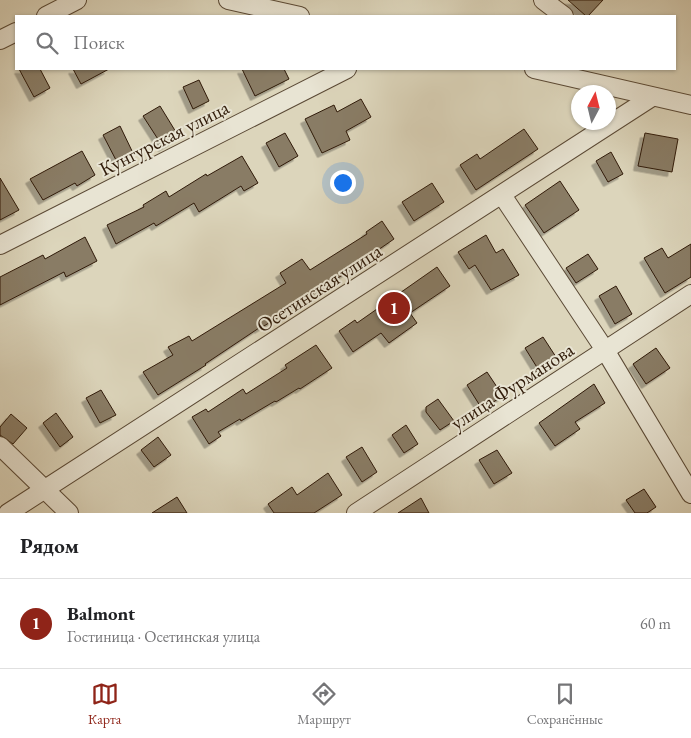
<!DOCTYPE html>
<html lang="ru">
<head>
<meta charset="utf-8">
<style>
	:root { --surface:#fff; --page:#f6f6f6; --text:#202124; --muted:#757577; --line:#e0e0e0; --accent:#8f2418 }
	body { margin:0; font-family:"EB Garamond",serif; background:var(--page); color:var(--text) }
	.compass { position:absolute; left:571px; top:85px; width:45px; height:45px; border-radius:50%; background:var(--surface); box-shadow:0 1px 4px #0004; rotate:7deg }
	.you { position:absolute; left:342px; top:182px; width:18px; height:18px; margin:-12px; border:4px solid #fff; border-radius:50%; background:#1a73e8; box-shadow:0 0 0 8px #1a73e833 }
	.badge { display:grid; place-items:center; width:32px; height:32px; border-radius:50%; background:var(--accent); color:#fff; font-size:16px; font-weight:700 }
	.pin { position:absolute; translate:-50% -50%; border:2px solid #fff; box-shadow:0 1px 5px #0006 }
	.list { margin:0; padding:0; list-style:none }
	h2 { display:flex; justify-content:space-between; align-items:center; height:65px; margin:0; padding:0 20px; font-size:21px }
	h2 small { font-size:16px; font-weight:400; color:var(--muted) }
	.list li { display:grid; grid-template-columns:32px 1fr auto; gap:15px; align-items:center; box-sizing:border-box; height:90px; padding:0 20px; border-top:1px solid var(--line) }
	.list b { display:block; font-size:19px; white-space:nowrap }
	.list p { margin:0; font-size:16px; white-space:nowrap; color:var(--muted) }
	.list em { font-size:16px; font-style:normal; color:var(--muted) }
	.icon { flex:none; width:28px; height:28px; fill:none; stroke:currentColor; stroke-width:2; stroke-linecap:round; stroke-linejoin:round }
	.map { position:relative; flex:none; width:691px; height:513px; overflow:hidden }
	.search { position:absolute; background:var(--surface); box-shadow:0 1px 4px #0004; left:15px; right:15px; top:15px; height:55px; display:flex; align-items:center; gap:12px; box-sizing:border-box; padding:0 18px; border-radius:0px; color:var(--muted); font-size:19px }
	.sheet { height:155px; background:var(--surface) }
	nav { display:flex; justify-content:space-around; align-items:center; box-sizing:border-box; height:70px; border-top:1px solid var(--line); background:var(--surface); font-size:14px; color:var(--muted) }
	nav a { display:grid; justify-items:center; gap:2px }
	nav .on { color:var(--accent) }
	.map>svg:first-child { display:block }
</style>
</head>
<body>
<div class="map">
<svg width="691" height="513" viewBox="0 0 691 513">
	<defs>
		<filter id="shadow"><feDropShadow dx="-4.5" dy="4.5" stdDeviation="0" flood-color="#0004"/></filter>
	</defs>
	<rect width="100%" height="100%" fill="#dcd5bb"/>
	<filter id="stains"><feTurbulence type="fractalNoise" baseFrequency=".004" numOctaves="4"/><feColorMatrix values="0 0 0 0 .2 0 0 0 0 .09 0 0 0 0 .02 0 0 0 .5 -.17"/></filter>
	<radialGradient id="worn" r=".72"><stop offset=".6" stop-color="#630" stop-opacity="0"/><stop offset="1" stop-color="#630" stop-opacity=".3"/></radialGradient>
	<g fill="#897b65" stroke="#2f1a08" filter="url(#shadow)">
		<path d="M568,0H603L588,16H586Z"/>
		<path d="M19,69H40L50,88L34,97Z"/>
		<path d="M73,69H109L81,84Z"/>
		<path d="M242,69H284L289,79L255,96Z"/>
		<path d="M199,80L209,101L193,109L183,87Z"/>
		<path d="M361,99L371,117L346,131L350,140L322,153L305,119L334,105L337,112Z"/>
		<path d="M160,106L179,137L163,147L143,116Z"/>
		<path d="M120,126L133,153L117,162L103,135Z"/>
		<path d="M524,129L538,149L476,190L460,165L477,154L480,159Z"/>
		<path d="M285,133L298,156L279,167L266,143Z"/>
		<path d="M645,133L678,139L672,172L638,166Z"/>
		<path d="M82,151L95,175L77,186L75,183L43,200L30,179Z"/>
		<path d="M611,152L623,174L608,182L596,161Z"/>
		<path d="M242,156L258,183L244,191L241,186L199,212L194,203L156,226L154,223L116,244L107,225L144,207L143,205L166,191L169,197L206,174L207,176Z"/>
		<path d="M0,178L19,210L0,220Z"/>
		<path d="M560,181L579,210L544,233L525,205Z"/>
		<path d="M432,183L444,202L414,221L402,202Z"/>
		<path d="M382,221L394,239L362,261L363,262L281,314L282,315L259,329V328L205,364L206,365L158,395L143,372L173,355L168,347L189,336L192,341L286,283L280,273L302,259L310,270L367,234L366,232Z"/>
		<path d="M486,235L496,253L503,249L519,275L491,290L475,265L469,269L458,252Z"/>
		<path d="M85,237L97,261L66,277L64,272L0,305V277L43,255L45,259Z"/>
		<path d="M691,244V277L665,293L644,258L662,248L668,258Z"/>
		<path d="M588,254L598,269L576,283L566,268Z"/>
		<path d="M437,267L450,286L410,313L417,323L389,343L381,333L353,352L339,331L355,320L357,323Z"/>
		<path d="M616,286L632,314L615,324L599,296Z"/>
		<path d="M543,337L556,357L538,369L525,348Z"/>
		<path d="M316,345L332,368L300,389L299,388L276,402L275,401L241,421L240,419L218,432L221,436L209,444L192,417L206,409L208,412L243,389L246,394L287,368L285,365Z"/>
		<path d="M656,348L670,368L646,384L633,364Z"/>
		<path d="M487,372L503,396L482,409L467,385Z"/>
		<path d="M594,384L605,403L575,422L580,429L555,446L539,423Z"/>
		<path d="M101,390L116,415L100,423L86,398Z"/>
		<path d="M438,399L454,421L440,430L426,412V407Z"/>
		<path d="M56,413L73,437L60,447L43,423Z"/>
		<path d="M11,414L27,428L13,444L0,435V427Z"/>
		<path d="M406,425L418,444L404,453L392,435Z"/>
		<path d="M158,437L171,455L154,467L141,450Z"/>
		<path d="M362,447L377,472L362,482L346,457Z"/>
		<path d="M497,450L512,473L494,484L479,460Z"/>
		<path d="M328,473L342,495L314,513H274L268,504L292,487L297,495Z"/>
		<path d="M644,489L656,507L647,513H635L626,500Z"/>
		<path d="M177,497L187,513H152Z"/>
		<path d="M421,498L429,513H398Z"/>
	</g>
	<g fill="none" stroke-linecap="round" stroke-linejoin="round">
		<g stroke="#5a4935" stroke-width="20">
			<g id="minor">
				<path d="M228,0L300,16"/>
				<path d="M543,0L564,16"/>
				<path d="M46,16L77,0"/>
				<path d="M0,40L16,32"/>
				<path d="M534,69L691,105"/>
				<path d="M502,195L605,350L691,494"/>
				<path d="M0,245L347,69"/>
				<path d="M0,446L69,513"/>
				<path d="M8,513L652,97"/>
				<path d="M356,513L691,294"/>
			</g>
		</g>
		<use href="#minor" stroke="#e8e4d3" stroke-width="18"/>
	</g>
	<g text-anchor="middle" stroke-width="4" stroke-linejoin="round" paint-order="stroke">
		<g font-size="20" fill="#2f1a08" stroke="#e8e4d3">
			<text transform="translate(164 138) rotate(-27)" y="7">Кунгурская улица</text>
			<text transform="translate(319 288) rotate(-33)" y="7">Осетинская улица</text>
			<text transform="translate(512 386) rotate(-33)" y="7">улица Фурманова</text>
		</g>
	</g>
	<rect width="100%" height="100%" filter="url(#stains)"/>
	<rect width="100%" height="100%" fill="url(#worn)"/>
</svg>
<svg class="compass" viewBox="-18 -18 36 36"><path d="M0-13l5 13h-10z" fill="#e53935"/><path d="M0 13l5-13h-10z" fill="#757577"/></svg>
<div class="you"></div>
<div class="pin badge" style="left:394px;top:308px">1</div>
<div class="search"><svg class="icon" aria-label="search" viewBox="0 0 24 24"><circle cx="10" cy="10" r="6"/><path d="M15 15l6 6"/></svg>Поиск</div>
</div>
<section class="sheet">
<h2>Рядом<small></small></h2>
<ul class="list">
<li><span class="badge">1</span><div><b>Balmont</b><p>Гостиница · Осетинская улица</p></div><em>60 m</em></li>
</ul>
</section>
<nav>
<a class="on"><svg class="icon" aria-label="map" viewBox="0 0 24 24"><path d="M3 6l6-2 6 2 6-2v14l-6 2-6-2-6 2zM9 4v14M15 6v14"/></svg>Карта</a>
<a><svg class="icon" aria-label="directions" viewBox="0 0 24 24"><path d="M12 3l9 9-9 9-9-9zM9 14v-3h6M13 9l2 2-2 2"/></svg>Маршрут</a>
<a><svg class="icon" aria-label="saved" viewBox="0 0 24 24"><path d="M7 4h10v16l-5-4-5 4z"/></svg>Сохранённые</a>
</nav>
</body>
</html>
